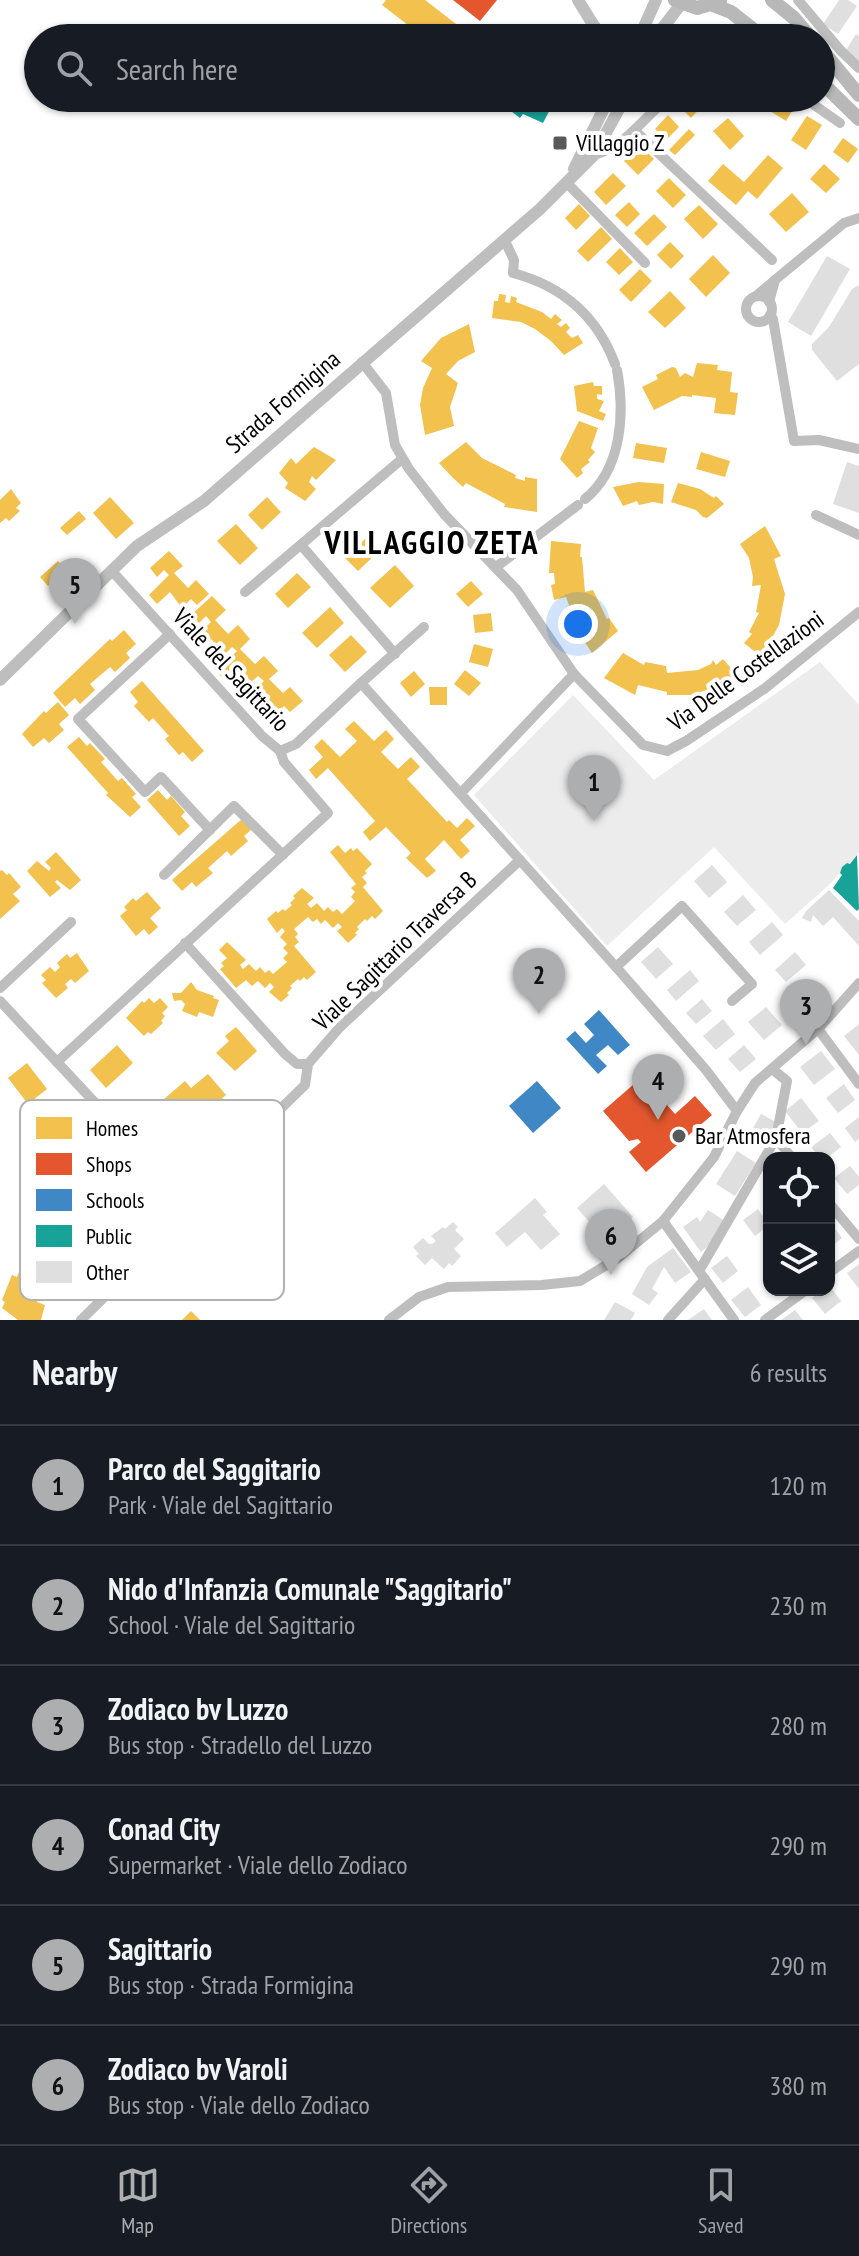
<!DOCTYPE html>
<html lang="en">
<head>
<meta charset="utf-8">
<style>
  :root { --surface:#171b24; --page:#242831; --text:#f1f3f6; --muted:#9ea1a6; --line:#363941; --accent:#adaeaf }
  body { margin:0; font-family:"PT Sans Narrow",sans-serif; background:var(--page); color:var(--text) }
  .controls { position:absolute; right:24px; bottom:24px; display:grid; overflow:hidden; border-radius:16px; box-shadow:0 2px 6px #0004 }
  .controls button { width:72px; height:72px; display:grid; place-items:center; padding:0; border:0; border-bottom:2px solid var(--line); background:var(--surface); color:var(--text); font:40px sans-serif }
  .you { position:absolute; left:578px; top:624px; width:28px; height:28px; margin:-20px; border:6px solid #fff; border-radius:50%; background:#1a73e8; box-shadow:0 0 0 12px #1a73e833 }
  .badge { display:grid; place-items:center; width:52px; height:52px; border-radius:50%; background:var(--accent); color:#111; font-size:26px; font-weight:700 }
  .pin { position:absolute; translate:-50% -66px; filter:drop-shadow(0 2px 4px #0008) }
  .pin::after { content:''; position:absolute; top:42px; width:28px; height:24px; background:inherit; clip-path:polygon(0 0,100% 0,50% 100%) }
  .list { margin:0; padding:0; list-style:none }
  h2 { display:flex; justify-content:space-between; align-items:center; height:104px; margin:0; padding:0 32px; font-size:34px }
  h2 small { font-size:26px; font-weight:400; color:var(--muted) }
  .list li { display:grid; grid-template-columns:52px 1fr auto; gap:24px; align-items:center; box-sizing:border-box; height:120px; padding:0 32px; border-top:2px solid var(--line) }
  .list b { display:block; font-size:30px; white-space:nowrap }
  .list p { margin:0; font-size:26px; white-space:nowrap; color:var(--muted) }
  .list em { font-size:26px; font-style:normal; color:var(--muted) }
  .icon { flex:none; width:44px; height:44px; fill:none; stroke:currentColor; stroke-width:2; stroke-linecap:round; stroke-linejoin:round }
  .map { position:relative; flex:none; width:859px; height:1320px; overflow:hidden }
  .search { position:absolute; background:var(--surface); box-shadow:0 2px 6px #0004; left:24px; right:24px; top:24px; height:88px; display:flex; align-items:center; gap:20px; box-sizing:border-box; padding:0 28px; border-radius:44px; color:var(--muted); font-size:30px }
  .sheet { height:824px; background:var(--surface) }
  nav { display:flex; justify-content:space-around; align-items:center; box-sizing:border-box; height:112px; border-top:2px solid var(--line); background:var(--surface); font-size:22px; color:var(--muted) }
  nav a { display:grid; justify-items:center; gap:4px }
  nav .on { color:var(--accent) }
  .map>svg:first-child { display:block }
  .green { fill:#ececec }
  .homes { fill:#f2c14e }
  .shops { fill:#e4572e }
  .schools { fill:#3f88c5 }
  .public { fill:#17a398 }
  .building { fill:#dfdfdf }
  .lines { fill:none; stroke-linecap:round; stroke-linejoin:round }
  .minor { stroke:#bebebe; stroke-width:10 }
  .tertiary { stroke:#bebebe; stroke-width:12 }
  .secondary { stroke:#b8b8b8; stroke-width:14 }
  .poi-dot { fill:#595959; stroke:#fff; stroke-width:3 }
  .labels { text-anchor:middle; stroke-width:8; stroke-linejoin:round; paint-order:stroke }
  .poi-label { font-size:24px; fill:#000; stroke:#fff; text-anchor:start }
  .street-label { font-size:24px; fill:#000; stroke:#fff }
  .district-label { font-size:32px; font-weight:bold; letter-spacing:2px; fill:#000; stroke:#fff }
  .key { fill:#fff; stroke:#b2b2b2; stroke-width:2 }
  .key-label { font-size:22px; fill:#000 }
</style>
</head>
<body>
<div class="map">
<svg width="859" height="1320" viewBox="0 0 859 1320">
  <rect width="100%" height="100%" fill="#fff"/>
  <!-- green -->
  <polygon class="green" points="820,662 859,705 859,852 831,883 785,924 714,847 607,946 474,795 573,695 654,780"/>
  <!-- homes -->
  <g class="homes">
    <polygon points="386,0 425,0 469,34 467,38 418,38 417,32 382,5"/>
    <polygon points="686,98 706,98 708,100 691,118 679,106"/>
    <polygon points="779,98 789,98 797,103 786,121 770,111"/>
    <polygon points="668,115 679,127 666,140 655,129"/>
    <polygon points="807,116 822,125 806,150 791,140"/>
    <polygon points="728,118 744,136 730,150 713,131"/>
    <polygon points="689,129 695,135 675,155 669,150"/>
    <polygon points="843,138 858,149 848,163 833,152"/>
    <polygon points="640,145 654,159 638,175 624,161"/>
    <polygon points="768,155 783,168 757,199 748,191 736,205 708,181 723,164 744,182"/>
    <polygon points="824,164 840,179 826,193 810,179"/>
    <polygon points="613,173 626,186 606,205 594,192"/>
    <polygon points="669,178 686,195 673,208 656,191"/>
    <polygon points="792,193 809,212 786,232 769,214"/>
    <polygon points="629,202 640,214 627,227 615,215"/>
    <polygon points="579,204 590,216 576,230 565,218"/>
    <polygon points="699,205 718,224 703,239 684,219"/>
    <polygon points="654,214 667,227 647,246 634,233"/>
    <polygon points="601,227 612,239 588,262 577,251"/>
    <polygon points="670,242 684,256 671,269 657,255"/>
    <polygon points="620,248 633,262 619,275 606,262"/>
    <polygon points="713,255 730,273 706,297 689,279"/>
    <polygon points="640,269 652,281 631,302 619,290"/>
    <polygon points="670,291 686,308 665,328 648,312"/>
    <polygon points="499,294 506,295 505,302 510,303 511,296 517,298 516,302 542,312 551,319 555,314 562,320 557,324 561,327 566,323 570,328 566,332 572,338 578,335 583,343 564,355 551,341 535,329 521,322 492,318 494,301 498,301"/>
    <polygon points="469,324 475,352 458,361 446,374 458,383 450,407 454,426 425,435 420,405 423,388 432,368 421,361 441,338"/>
    <polygon points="697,363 718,365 717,370 732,372 730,392 738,393 735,415 714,413 716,398 692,395 692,397 682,396 654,410 642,387 658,379 656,375 672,367 676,368 680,377 685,373 693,377"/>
    <polygon points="593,382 594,386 602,386 602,395 597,394 597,399 604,401 599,411 606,414 603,421 577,411 574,386"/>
    <polygon points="579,421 598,428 591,448 595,452 588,460 590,462 581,469 583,473 577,478 560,459"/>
    <polygon points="466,442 482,458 516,475 515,478 525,481 525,477 537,479 537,512 504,507 505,504 466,483 463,487 452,477 439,463"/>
    <polygon points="636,443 667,448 664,463 633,458"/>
    <polygon points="314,447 336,460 316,480 312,476 309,482 316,489 305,501 285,488 288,483 279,473 291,458 296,464"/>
    <polygon points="701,452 730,461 725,477 696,469"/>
    <polygon points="639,482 664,484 663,504 653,502 639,505 637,501 623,506 613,487"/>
    <polygon points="678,483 700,489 714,498 716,496 724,504 707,518 703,517 696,510 671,502"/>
    <polygon points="11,489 21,503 16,508 20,511 9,521 6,518 0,523 0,500"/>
    <polygon points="110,497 134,523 116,539 93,513"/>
    <polygon points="267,497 281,512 262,530 248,515"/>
    <polygon points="79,511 86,519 67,535 60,528"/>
    <polygon points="236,524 258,548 240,565 217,541"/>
    <polygon points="765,526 781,556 774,559 785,594 779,625 768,645 759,655 744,643 752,634 749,632 759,613 756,612 761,585 752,586 753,577 749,558 740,544"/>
    <polygon points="366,538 379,551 358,571 345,558"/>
    <polygon points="551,541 581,544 580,557 582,557 585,592 593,590 607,619 609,618 618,631 592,653 572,623 575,622 566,597 554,600 551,585 555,584 554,573 549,573"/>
    <polygon points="169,551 183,566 174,573 188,588 196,580 209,594 197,605 191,599 182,608 170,592 157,604 149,595 169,575 164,570 157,577 150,568"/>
    <polygon points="58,561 66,570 48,586 40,577"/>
    <polygon points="395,565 414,586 390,608 370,588"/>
    <polygon points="297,573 311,587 288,608 275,594"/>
    <polygon points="471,581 483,594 468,607 456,594"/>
    <polygon points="212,596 226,610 215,620 228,634 238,625 250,639 240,649 255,664 264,656 278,671 269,679 283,693 290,687 303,701 290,712 284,706 278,713 263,697 257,703 249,695 264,681 258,676 250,683 237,669 225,680 216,671 237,651 232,647 225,654 211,639 199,650 191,641 211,622 206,616 199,623 191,615"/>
    <polygon points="330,607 344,623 317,648 302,633"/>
    <polygon points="491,613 493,631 475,633 473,615"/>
    <polygon points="124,630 136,644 126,653 130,658 115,672 110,667 90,684 95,690 80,704 75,698 65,707 53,693 110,639 112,641"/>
    <polygon points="351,635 367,652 345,672 329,655"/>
    <polygon points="474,644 493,649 488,667 469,662"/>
    <polygon points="623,653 644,665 645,662 666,666 667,673 698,670 711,664 713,660 716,665 723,659 736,674 720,686 691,695 667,695 667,692 638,685 635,695 604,678"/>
    <polygon points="465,670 481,683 469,696 454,684"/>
    <polygon points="414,671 425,684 411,697 400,683"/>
    <polygon points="142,681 204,751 192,762 183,752 179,755 165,739 169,736 153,718 149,722 134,706 138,702 130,692"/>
    <polygon points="429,687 447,687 447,705 430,705"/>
    <polygon points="58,702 69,715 59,724 64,730 49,743 44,738 33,747 22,734 44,711 46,713"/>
    <polygon points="354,721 374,741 386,730 394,739 381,752 398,769 411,757 420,767 407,779 447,822 449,820 457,828 467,818 475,826 460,840 470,851 461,859 444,840 425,859 436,871 427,878 406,858 411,853 386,827 370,841 363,832 375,821 328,768 316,779 309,770 323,757 314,747 322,739 340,757 357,741 345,729"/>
    <polygon points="79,737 87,746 90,743 105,759 101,762 118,781 122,778 136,794 132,797 141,807 130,817 106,795 108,793 67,747"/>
    <polygon points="158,790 167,800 171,796 185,812 181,816 190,826 179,836 147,800"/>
    <polygon points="243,818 252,829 244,836 248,841 231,856 227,851 208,868 213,873 196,887 192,882 182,891 172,880"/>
    <polygon points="338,845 345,853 351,848 353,851 357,848 372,864 365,871 367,873 362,877 367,883 363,887 383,911 375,919 372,916 367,921 365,919 357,927 359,929 355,933 357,935 348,943 337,931 342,927 338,923 333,928 325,920 321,924 317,919 313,922 308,917 294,929 298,934 295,937 299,942 294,946 316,972 307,980 304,977 300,981 298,979 290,986 292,988 287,993 289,995 281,1002 269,992 274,987 270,983 265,988 258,981 252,986 246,980 236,988 220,969 224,966 221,963 227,958 219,950 227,942 246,960 240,965 243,969 249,964 256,971 260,967 265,973 269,970 273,974 287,962 283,958 288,953 283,948 287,944 280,937 285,931 282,928 277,933 267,919 276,911 278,913 283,909 285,911 292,905 290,903 295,898 293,896 302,888 314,898 307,904 311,908 317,903 324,911 328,907 333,912 337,909 342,914 355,901 351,897 355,892 351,888 356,884 330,852"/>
    <polygon points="56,852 81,880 70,890 57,880 55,882 61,888 50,897 27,871 37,861 49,871 51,868 45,862"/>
    <polygon points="2,870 7,875 9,873 21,887 13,894 20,901 0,919 0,871"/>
    <polygon points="147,892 161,908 150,918 158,927 149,935 144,929 136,936 120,916 127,910 124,907 133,898 136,901"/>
    <polygon points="77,953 89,971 75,983 71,979 65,984 68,988 56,998 42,983 46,980 41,975 50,967 55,972 60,967 57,963 67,954 70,958"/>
    <polygon points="191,982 197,990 214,996 213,998 219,1000 213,1017 199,1012 197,1017 182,1011 185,1004 181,1000 174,1001 172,993 181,993"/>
    <polygon points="149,998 154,1003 160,998 168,1007 162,1013 165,1016 161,1021 163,1023 151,1034 148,1032 144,1036 126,1018 142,1001 144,1003"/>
    <polygon points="236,1027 257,1051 235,1071 216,1053 229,1041 225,1036"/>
    <polygon points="117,1045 133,1063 106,1088 90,1070"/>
    <polygon points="27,1063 47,1089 28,1104 8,1078"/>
    <polygon points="208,1074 226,1095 208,1110 204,1106 170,1134 150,1111 185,1081 191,1088"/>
    <polygon points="95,1222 115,1222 115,1232 119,1232 117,1255 97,1255 81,1259 64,1270 60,1267 57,1270 60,1273 55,1281 51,1279 43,1296 39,1297 37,1302 45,1305 41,1320 18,1320 2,1308 5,1302 2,1300 12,1275 17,1277 22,1264 40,1247 57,1233 73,1226"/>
    <polygon points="191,1311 200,1320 182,1320"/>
  </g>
  <!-- shops -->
  <g class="shops">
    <polygon points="453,0 497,0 480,21"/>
    <polygon points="568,24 568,38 500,38 500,30"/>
    <polygon points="642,1077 675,1114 695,1096 712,1115 646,1172 629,1152 641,1142 638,1139 629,1141 603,1111"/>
  </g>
  <!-- schools -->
  <g class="schools">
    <polygon points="599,1010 630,1045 618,1055 608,1045 596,1055 607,1066 598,1074 566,1039 575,1031 586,1043 594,1035 584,1024"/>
    <polygon points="537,1081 561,1108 533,1133 509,1106"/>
  </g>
  <!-- public -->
  <g class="public">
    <polygon points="494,98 556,98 543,123 523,114 520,118"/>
    <polygon points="857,855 859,909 857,911 833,888 842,875 840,873 842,867 847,863 850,864"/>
  </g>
  <!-- building -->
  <g class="building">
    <polygon points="839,0 848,0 857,6 838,34 823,24"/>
    <polygon points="856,34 859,36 859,61 845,52"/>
    <polygon points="827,256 850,269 811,336 788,322"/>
    <polygon points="859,285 859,364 837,381 812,350 812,344 829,327 852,289"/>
    <polygon points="847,462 859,466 859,513 833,504"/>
    <polygon points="712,865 727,882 709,898 694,881"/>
    <polygon points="829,890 859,921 859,946 833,917 823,926 813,915 811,922 802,918 806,911"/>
    <polygon points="743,895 756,910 737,926 724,912"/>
    <polygon points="772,922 783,935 760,955 749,942"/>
    <polygon points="658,947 673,964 656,979 641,962"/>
    <polygon points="795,952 806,965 786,982 775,970"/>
    <polygon points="690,970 699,981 676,1001 667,990"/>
    <polygon points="812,983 825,997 803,1016 790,1001"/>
    <polygon points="702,999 712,1011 696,1024 686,1013"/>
    <polygon points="766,1007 782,1025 764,1040 748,1022"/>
    <polygon points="723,1019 735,1034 716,1050 703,1036"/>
    <polygon points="859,1024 859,1055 844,1036"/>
    <polygon points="744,1045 756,1059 740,1072 728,1059"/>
    <polygon points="821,1051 835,1069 814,1085 800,1067"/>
    <polygon points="844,1084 855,1100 838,1113 826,1098"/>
    <polygon points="801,1098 819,1121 802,1133 785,1111"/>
    <polygon points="761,1114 776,1122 763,1145 748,1137"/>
    <polygon points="859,1117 859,1139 855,1142 845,1128"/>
    <polygon points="830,1133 841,1147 827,1158 820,1158 811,1147"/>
    <polygon points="737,1151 756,1163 735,1196 716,1184"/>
    <polygon points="850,1166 859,1177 859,1185 847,1194 834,1178"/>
    <polygon points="604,1184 633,1217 606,1241 577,1208"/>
    <polygon points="535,1198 547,1212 543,1215 560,1234 541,1250 525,1232 507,1247 495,1233"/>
    <polygon points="758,1209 769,1225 755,1236 743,1220"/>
    <polygon points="708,1210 725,1221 707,1247 701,1252 683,1227 697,1217 700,1222"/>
    <polygon points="453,1222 458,1227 455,1230 464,1239 454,1249 461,1256 452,1266 449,1263 444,1269 432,1258 425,1265 416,1256 419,1254 413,1247 423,1238 429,1244 432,1244 436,1241 431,1236 443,1227 445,1229"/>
    <polygon points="833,1226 842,1238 829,1248 829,1229"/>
    <polygon points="673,1248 691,1272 675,1283 664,1267 652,1289 658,1293 649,1305 632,1294 647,1267"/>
    <polygon points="727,1256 738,1271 723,1283 711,1268"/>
    <polygon points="859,1264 859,1289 847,1273"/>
    <polygon points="829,1285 841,1301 825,1314 812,1298 822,1290 829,1290"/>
    <polygon points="748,1287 761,1305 745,1317 731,1300"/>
    <polygon points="615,1302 635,1313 631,1320 604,1320"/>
    <polygon points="704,1309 712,1320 688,1320"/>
    <polygon points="795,1310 803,1320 781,1320"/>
  </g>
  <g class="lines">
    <!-- minor -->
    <g class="minor">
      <polyline points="798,0 841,51 859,68"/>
      <polyline points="714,38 716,38"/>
      <polyline points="636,98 654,108"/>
      <polyline points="804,98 840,123"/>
      <polyline points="635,131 772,260"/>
      <path d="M594 155C626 147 643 117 669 98"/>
      <polyline points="567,183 645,263"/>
      <path d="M505 241 514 260 513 273C562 286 597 316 615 364"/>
      <polyline points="775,280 844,223 859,218"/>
      <polyline points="756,296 775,280 769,302"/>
      <circle cx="759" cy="309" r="13"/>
      <polyline points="770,315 773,319 794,441 819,440 859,449"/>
      <polyline points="362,362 386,393 395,445 409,469 444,514 517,590 574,674 643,745 667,751 686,741 764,689 859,612"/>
      <path d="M585 499C622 469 625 413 617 370"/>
      <polyline points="816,515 859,535"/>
      <polyline points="301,545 395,654"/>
      <polyline points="496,567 578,505"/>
      <polyline points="111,570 262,736 280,751 296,744 361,683 616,967 706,1070 737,1111"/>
      <polyline points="245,592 402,459"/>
      <polyline points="170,634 78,719 145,792 161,777 210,830"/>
      <polyline points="361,683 424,627"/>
      <polyline points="461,793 574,674"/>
      <polyline points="164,875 234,806 283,855"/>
      <polyline points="185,943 285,1054 297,1064 308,1064"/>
      <polyline points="616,967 682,906 752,984 732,1001"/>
      <polyline points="0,988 71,922"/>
      <polyline points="0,1001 113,1122"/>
      <polyline points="818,1029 859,1084"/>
      <polyline points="57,1062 328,813 284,762 280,751"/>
      <polyline points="776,1138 792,1158"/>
      <polyline points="829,1203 859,1239"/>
      <polyline points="663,1221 734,1320"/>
      <polyline points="699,1271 776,1138 787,1081 772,1069"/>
      <polyline points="829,1273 859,1251"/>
      <polyline points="81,1320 155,1247 171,1216 305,1085 308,1064 340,1027 520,860"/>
      <polyline points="389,1320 419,1297 448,1287 542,1285 580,1281 618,1258 663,1221 714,1157 737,1111 755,1083 818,1029 859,983"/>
      <polyline points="668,1320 705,1279"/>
      <polyline points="765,1320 806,1290"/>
    </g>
    <!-- tertiary -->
    <g class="tertiary">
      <polyline points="578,0 594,26 606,38"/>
      <polyline points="639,38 656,0"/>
      <polyline points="655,38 681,4"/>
      <polyline points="574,169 609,98"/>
      <polyline points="0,680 137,546 204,501 540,209 594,155 625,98"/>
    </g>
    <!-- secondary -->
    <g class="secondary">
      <polyline points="675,0 697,8 720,1"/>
      <polyline points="772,0 794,18 811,38"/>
      <polyline points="713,5 731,12 764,38"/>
      <polyline points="821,49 859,95"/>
      <polyline points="821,82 859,119"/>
    </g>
  </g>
  <!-- markers -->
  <g class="poi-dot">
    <rect x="552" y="135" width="16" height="16" rx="4"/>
    <circle cx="679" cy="1136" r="8"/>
  </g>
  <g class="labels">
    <!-- poi labels -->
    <g class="poi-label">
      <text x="576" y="151">Villaggio Z</text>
      <text x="695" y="1144">Bar Atmosfera</text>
    </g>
    <!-- street labels -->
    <g class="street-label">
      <text transform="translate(283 402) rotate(-41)" y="8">Strada Formigina</text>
      <text transform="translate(231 670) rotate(47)" y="8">Viale del Sagittario</text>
      <text transform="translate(746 671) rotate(-36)" y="8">Via Delle Costellazioni</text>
      <text transform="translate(395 951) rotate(-44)" y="8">Viale Sagittario Traversa B</text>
    </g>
    <!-- district labels -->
    <g class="district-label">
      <text x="432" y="554">VILLAGGIO ZETA</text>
    </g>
  </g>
  <!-- legend -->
  <rect x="20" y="1100" width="264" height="200" rx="12" class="key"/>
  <rect x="36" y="1117" width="36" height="22" fill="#f2c14e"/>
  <rect x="36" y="1153" width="36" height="22" fill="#e4572e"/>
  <rect x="36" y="1189" width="36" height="22" fill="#3f88c5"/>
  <rect x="36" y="1225" width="36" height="22" fill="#17a398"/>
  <rect x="36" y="1261" width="36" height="22" fill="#dfdfdf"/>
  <g class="key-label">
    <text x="86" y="1136">Homes</text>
    <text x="86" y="1172">Shops</text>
    <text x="86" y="1208">Schools</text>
    <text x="86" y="1244">Public</text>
    <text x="86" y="1280">Other</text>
  </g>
</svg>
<div class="controls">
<button><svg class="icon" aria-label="locate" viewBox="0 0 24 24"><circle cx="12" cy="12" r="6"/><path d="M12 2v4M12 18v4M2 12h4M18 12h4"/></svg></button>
<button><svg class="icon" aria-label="layers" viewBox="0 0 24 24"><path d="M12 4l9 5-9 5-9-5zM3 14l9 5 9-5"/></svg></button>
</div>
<div class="you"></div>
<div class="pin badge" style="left:594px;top:821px">1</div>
<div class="pin badge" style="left:539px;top:1014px">2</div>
<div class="pin badge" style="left:806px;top:1045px">3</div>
<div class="pin badge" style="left:658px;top:1120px">4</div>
<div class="pin badge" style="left:75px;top:624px">5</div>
<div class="pin badge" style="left:611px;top:1275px">6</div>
<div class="search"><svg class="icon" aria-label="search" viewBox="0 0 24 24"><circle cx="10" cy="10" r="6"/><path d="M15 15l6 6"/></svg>Search here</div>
</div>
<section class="sheet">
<h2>Nearby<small>6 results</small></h2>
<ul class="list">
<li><span class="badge">1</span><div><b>Parco del Saggitario</b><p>Park · Viale del Sagittario</p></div><em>120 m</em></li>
<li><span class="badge">2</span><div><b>Nido d'Infanzia Comunale &quot;Saggitario&quot;</b><p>School · Viale del Sagittario</p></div><em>230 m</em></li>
<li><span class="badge">3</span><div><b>Zodiaco bv Luzzo</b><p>Bus stop · Stradello del Luzzo</p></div><em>280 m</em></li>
<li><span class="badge">4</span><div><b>Conad City</b><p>Supermarket · Viale dello Zodiaco</p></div><em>290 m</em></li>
<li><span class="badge">5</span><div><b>Sagittario</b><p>Bus stop · Strada Formigina</p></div><em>290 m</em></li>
<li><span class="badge">6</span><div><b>Zodiaco bv Varoli</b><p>Bus stop · Viale dello Zodiaco</p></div><em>380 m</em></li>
</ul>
</section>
<nav>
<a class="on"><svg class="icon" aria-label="map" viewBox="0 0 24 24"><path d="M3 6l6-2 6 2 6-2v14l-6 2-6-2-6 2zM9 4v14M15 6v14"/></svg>Map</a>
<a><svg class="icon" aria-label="directions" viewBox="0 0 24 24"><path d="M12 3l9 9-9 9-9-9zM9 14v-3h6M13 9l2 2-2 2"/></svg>Directions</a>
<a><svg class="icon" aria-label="saved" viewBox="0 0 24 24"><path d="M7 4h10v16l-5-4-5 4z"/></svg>Saved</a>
</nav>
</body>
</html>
